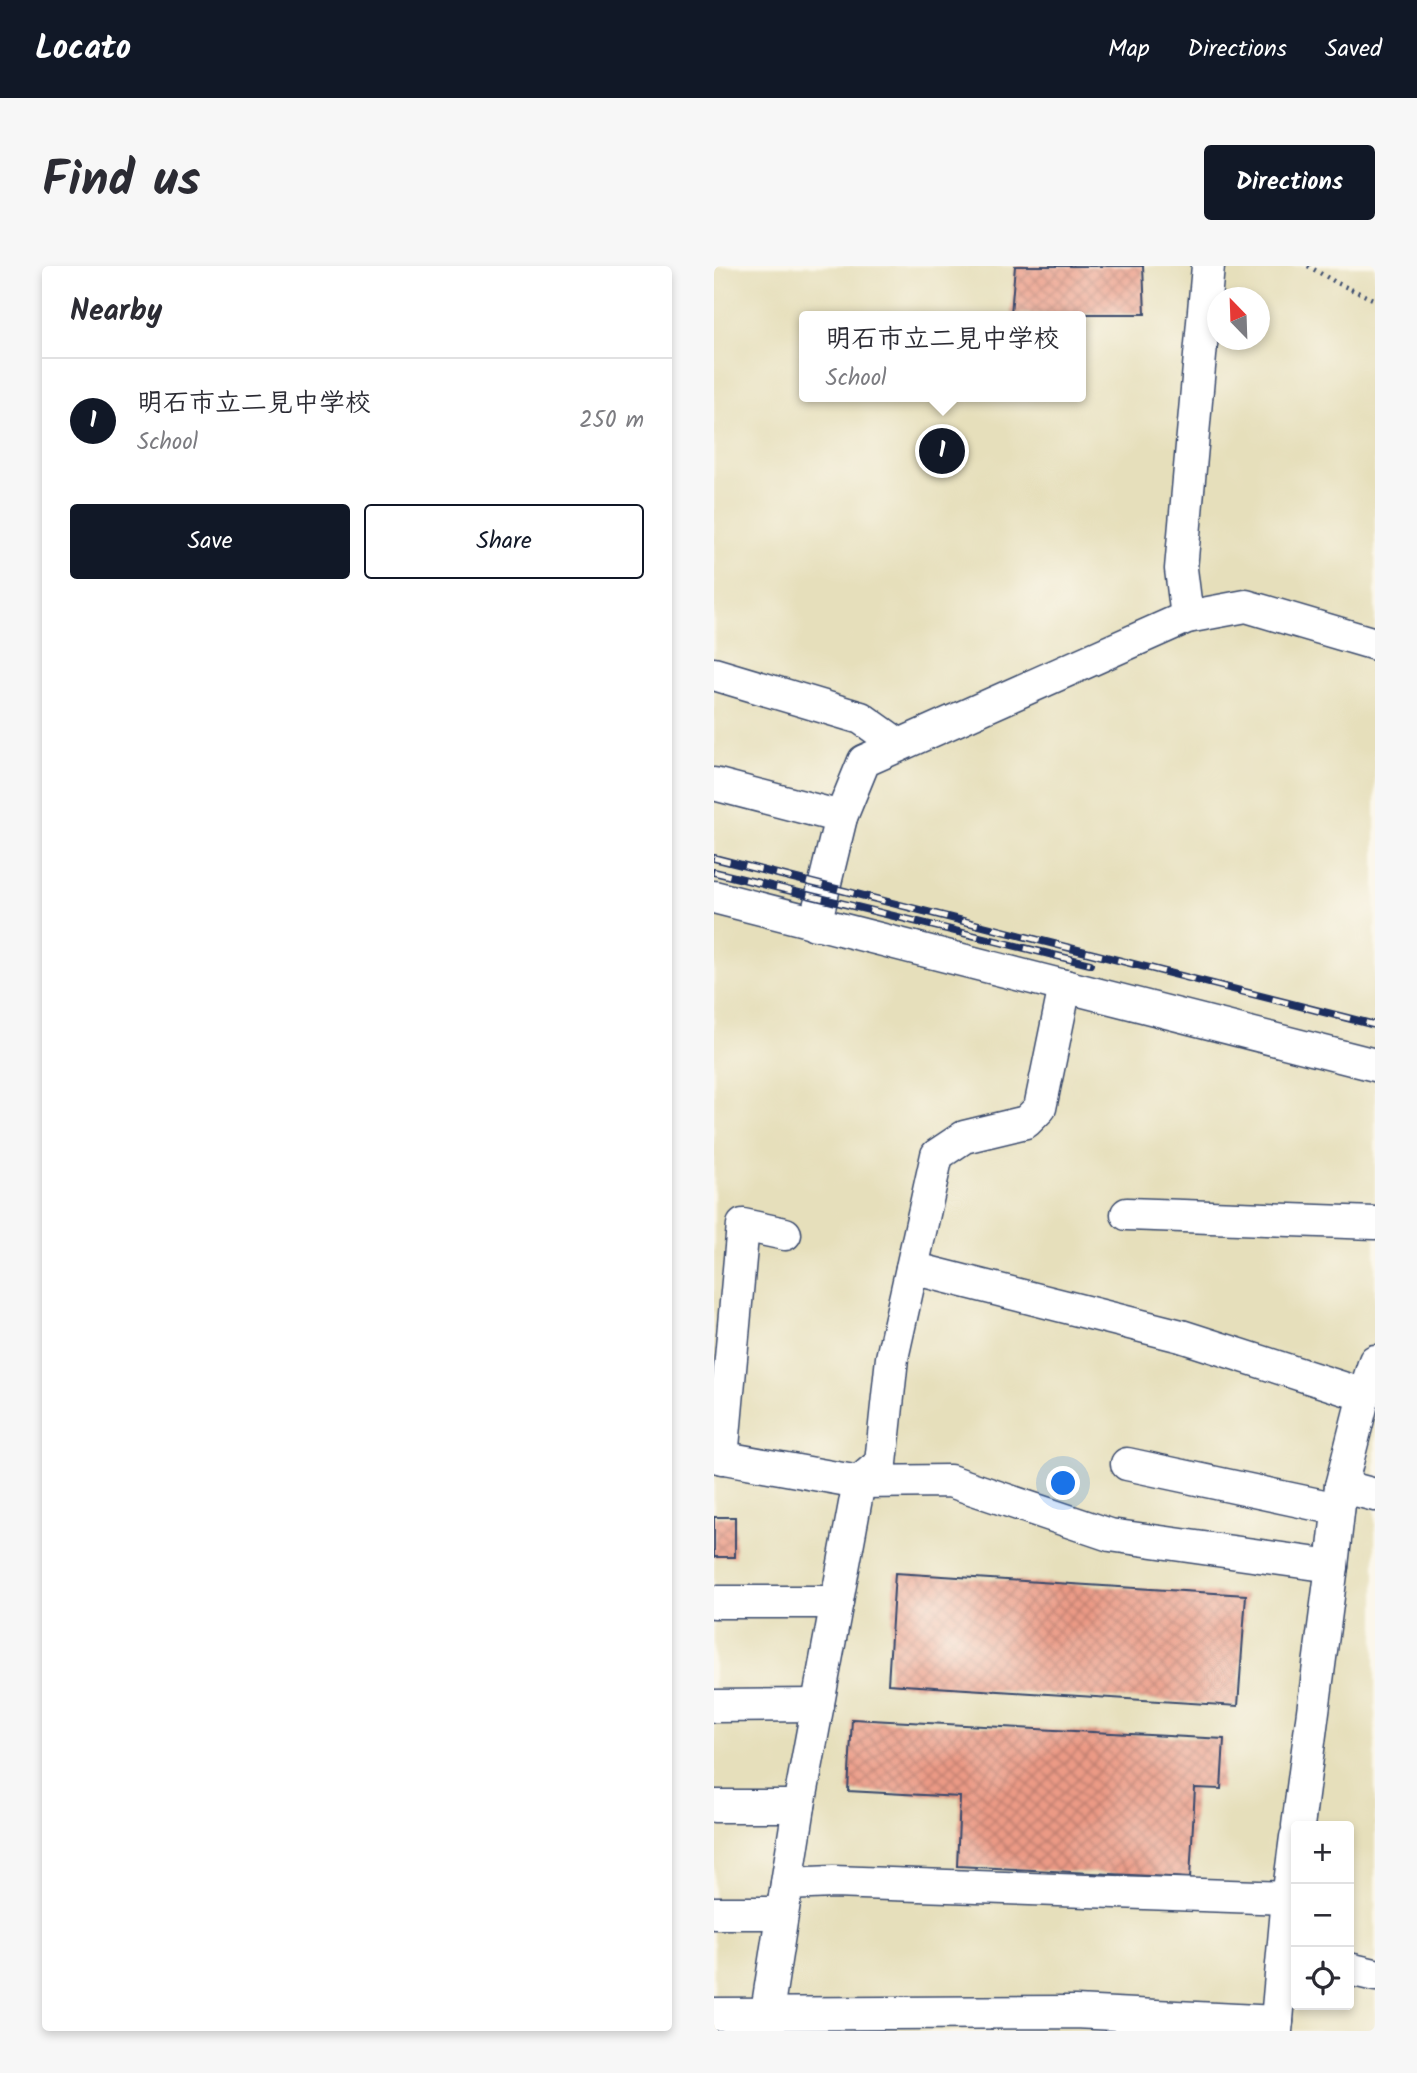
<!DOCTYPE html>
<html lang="en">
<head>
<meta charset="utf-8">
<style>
  :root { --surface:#fff; --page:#f7f7f7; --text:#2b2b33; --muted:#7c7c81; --line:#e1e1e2; --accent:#111827 }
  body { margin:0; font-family:Kalam,"Klee One",sans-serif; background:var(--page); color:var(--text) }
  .controls { position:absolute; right:21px; bottom:21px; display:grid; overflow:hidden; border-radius:7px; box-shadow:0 4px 10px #0003 }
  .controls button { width:63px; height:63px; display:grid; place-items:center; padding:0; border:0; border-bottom:2px solid var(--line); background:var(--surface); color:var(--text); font:35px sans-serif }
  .compass { position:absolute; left:493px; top:21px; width:63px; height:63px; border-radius:50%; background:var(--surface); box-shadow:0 4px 10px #0003; rotate:337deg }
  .you { position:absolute; left:350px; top:1218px; width:24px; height:24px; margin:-18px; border:5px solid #fff; border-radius:50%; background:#1a73e8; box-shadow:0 0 0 10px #1a73e833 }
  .badge { display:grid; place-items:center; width:46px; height:46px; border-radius:50%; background:var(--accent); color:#fff; font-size:23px; font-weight:700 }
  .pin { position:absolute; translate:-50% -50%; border:4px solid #fff; box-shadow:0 2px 7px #0006 }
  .popup { position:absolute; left:85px; top:45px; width:287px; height:91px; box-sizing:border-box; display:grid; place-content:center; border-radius:7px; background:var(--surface); filter:drop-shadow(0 2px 5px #0005); font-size:23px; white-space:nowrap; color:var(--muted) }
  .popup b { font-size:26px; color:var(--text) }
  .popup::after { content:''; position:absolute; left:50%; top:100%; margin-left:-14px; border:14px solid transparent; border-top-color:var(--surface) }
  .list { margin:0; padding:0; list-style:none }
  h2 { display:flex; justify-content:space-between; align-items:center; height:91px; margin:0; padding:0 28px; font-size:30px }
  h2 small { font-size:23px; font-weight:400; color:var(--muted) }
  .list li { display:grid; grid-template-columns:46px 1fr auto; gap:21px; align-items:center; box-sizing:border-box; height:126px; padding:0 28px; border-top:2px solid var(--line) }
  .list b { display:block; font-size:26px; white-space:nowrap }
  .list p { margin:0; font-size:23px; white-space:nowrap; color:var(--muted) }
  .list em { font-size:23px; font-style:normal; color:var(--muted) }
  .actions { display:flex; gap:14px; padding:21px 28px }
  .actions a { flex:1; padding:16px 0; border:2px solid var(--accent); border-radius:7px; text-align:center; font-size:24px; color:var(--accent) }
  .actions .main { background:var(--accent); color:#fff }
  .icon { flex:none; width:38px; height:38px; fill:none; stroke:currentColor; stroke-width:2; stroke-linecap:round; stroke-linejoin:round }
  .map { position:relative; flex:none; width:661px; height:1765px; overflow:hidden; border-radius:7px }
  header { display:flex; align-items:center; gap:42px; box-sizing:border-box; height:98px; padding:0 35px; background:var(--accent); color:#fff }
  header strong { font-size:33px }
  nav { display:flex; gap:38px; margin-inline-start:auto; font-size:24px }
  .intro { display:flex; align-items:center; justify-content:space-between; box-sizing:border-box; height:168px; padding:0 42px }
  h1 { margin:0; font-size:49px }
  .button { padding:18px 32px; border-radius:7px; background:var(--accent); color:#fff; font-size:24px; font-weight:700 }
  main { display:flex; gap:42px; padding:0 42px }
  aside { flex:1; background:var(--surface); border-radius:7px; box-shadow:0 4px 10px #0003 }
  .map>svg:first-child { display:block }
  .building { fill:url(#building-cross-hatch) }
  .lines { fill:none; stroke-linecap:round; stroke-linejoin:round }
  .street-casing { stroke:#39496c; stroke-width:35 }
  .path { stroke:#39496c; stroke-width:4.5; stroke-dasharray:2 5; stroke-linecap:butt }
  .street { stroke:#fff; stroke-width:32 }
  .rail-casing { stroke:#1b2f5e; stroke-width:8 }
  .rail { stroke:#fbf7ec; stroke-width:5; stroke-dasharray:16; stroke-linecap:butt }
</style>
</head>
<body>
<header>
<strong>Locato</strong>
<nav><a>Map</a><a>Directions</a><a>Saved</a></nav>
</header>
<div class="intro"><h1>Find us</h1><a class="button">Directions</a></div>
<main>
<aside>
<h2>Nearby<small></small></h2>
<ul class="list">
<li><span class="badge">1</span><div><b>明石市立二見中学校</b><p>School</p></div><em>250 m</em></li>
</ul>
<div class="actions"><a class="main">Save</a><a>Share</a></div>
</aside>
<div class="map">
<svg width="661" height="1765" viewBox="0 0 661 1765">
  <defs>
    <pattern id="building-cross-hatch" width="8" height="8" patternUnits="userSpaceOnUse" patternTransform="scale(1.75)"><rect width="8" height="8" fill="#eb9a85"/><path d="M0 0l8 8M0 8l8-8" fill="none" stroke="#be7e70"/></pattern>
  </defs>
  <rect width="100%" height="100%" fill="#fbf7ec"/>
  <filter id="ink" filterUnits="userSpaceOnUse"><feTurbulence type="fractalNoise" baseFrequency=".0143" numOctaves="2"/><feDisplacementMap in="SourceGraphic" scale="14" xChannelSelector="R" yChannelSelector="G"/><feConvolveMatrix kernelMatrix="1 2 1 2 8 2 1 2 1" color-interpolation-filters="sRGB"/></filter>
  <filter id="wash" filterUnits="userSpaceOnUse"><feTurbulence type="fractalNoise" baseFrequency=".00686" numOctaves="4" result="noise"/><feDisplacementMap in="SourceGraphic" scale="28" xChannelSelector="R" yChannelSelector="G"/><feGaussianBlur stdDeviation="1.57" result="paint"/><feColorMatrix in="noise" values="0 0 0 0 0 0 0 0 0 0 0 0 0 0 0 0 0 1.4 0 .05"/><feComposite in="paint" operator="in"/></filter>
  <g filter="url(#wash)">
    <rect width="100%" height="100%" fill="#e6dfbb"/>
    <g id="blocks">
      <!-- building -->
      <g class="building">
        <polygon points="301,0 429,0 431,48 297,48"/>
        <rect x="0" y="1251" width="21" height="40"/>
        <polygon points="181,1307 532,1329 524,1440 174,1418"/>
        <polygon points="138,1453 510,1473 507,1523 481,1522 476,1612 243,1600 246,1531 134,1525"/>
      </g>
    </g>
  </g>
  <g filter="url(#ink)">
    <use href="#blocks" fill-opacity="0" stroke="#39496c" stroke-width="2"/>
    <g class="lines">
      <defs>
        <g id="street">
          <polyline points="473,351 467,303 494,0"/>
          <polyline points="0,408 147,452 185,479"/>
          <polyline points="0,518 127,551"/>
          <polyline points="0,631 661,799"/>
          <polyline points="101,658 127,551 150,495 473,351 532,340 661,378"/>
          <polyline points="413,948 661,957"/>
          <polyline points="198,1002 467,1070 650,1129"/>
          <polyline points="0,1190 145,1216 236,1215 396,1269 618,1300"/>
          <polyline points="8,1192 29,959 71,968"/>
          <polyline points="413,1198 624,1243"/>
          <polyline points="627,1220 661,1229"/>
          <polyline points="0,1336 123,1336"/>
          <polyline points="0,1440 104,1439"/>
          <polyline points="0,1540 85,1540"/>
          <polyline points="584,1560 618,1300 627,1220 650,1129 661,1095"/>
          <polyline points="73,1618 119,1616 574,1632"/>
          <polyline points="0,1647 68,1647"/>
          <polyline points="635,1703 661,1709"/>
          <polyline points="0,1748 361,1746 563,1756"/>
          <polyline points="50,1765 85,1540 145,1216 167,1197 178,1092 223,889 250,871 312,856 326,842 351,720"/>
          <polyline points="562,1765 574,1632 582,1571"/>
        </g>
      </defs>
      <!-- street casing -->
      <use href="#street" class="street-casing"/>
      <!-- path -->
      <polyline class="path" points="594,0 623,17 661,34"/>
      <!-- street -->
      <use href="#street" class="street"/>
      <defs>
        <g id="rail">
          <polyline points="0,592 661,759"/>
          <polyline points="0,606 376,698"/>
        </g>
      </defs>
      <!-- rail casing -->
      <use href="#rail" class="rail-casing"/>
      <!-- rail -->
      <use href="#rail" class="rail"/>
    </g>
  </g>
</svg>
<div class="controls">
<button>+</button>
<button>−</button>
<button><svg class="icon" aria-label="locate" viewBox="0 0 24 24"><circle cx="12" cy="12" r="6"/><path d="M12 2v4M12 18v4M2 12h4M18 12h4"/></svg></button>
</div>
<svg class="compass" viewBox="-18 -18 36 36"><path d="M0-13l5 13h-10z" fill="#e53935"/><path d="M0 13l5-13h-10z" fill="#7c7c81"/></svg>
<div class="you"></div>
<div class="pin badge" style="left:228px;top:185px">1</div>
<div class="popup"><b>明石市立二見中学校</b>School</div>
</div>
</main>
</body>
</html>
